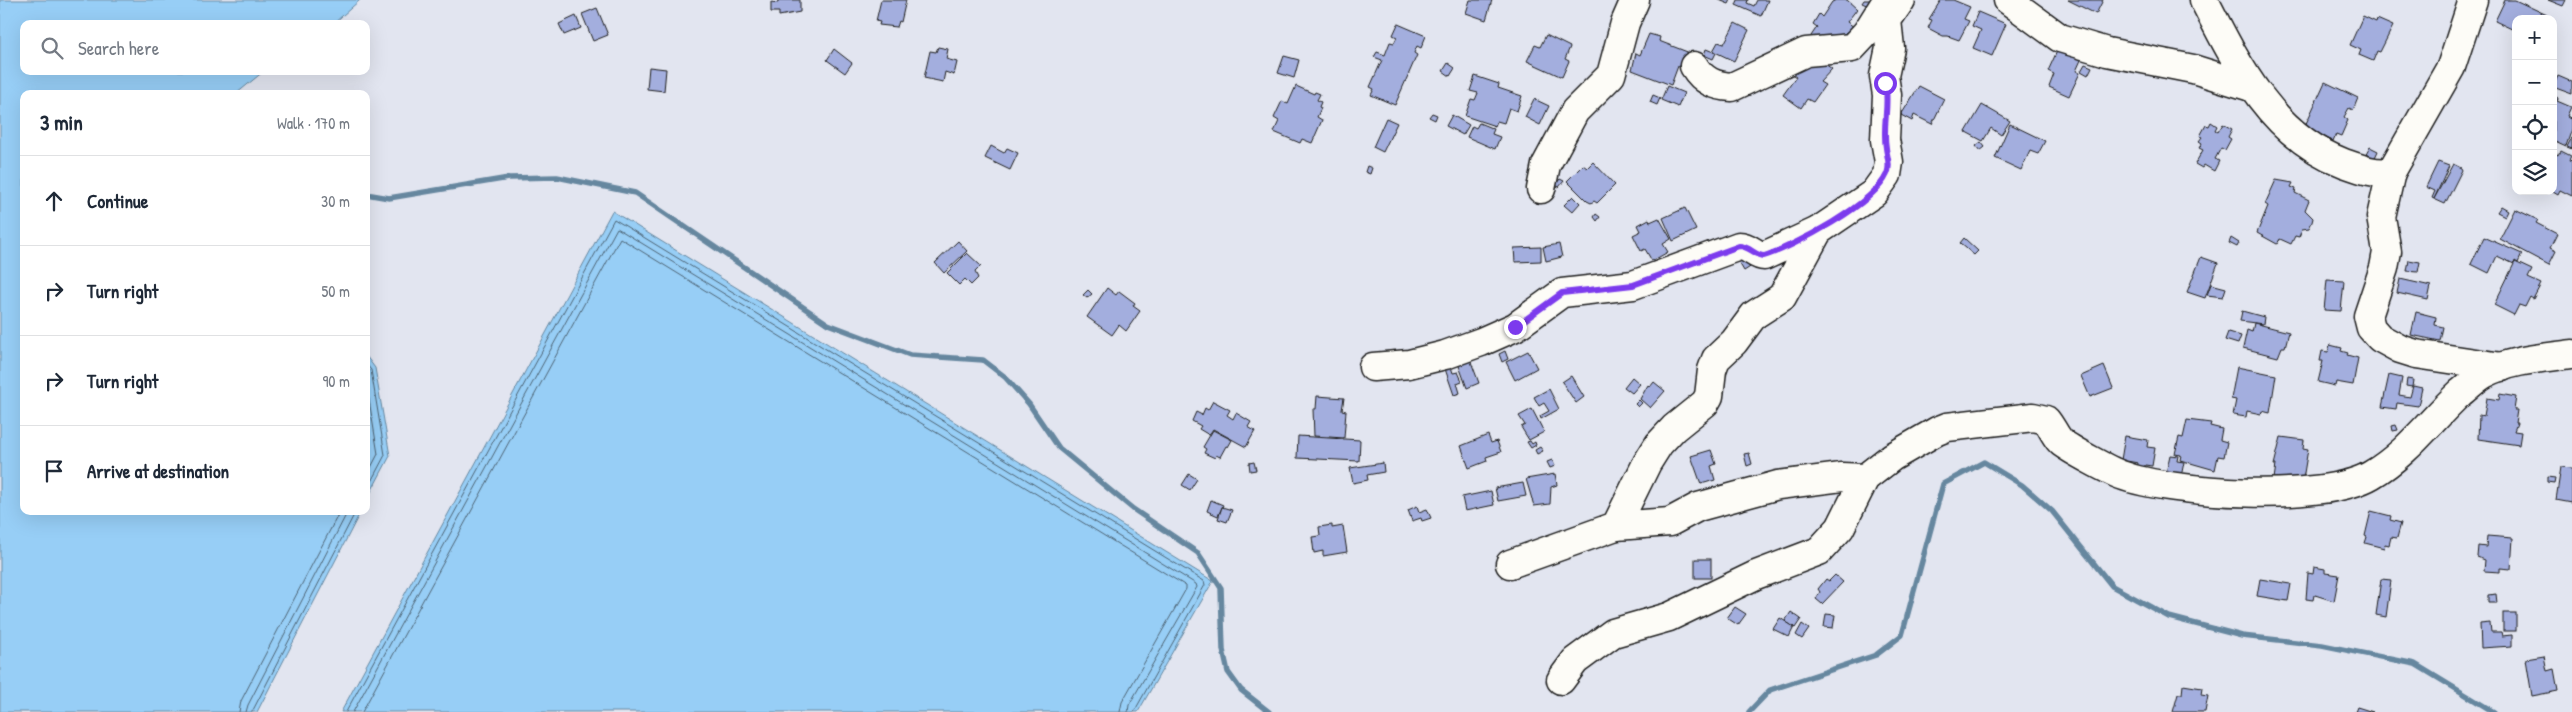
<!DOCTYPE html>
<html lang="en">
<head>
<meta charset="utf-8">
<style>
  :root { --surface:#fff; --page:#f2f2f3; --text:#1f2937; --muted:#747a83; --line:#e0e1e3 }
  body { margin:0; font-family:"Patrick Hand",sans-serif; background:var(--page); color:var(--text) }
  .controls { position:absolute; right:15px; top:15px; display:grid; overflow:hidden; border-radius:10px; box-shadow:0 5px 20px #0002 }
  .controls button { width:45px; height:45px; display:grid; place-items:center; padding:0; border:0; border-bottom:1px solid var(--line); background:var(--surface); color:var(--text); font:25px sans-serif }
  .stop { position:absolute; width:15px; height:15px; margin:-11px; border:4px solid #7c3aed; border-radius:50%; background:#fff }
  .stop.end { background:#7c3aed; border-color:#fff; box-shadow:0 1px 5px #0008 }
  .list { margin:0; padding:0; list-style:none }
  h2 { display:flex; justify-content:space-between; align-items:center; height:65px; margin:0; padding:0 20px; font-size:21px }
  h2 small { font-size:16px; font-weight:400; color:var(--muted) }
  .list li { display:grid; grid-template-columns:32px 1fr auto; gap:15px; align-items:center; box-sizing:border-box; height:90px; padding:0 20px; border-top:1px solid var(--line) }
  .list b { display:block; font-size:19px; white-space:nowrap }
  .list em { font-size:16px; font-style:normal; color:var(--muted) }
  .icon { flex:none; width:28px; height:28px; fill:none; stroke:currentColor; stroke-width:2; stroke-linecap:round; stroke-linejoin:round }
  .map { position:relative; flex:none; width:2572px; height:712px; overflow:hidden }
  .search { position:absolute; background:var(--surface); box-shadow:0 5px 20px #0002; left:20px; top:20px; width:350px; height:55px; display:flex; align-items:center; gap:12px; box-sizing:border-box; padding:0 18px; border-radius:10px; color:var(--muted); font-size:19px }
  .panel { position:absolute; background:var(--surface); box-shadow:0 5px 20px #0002; left:20px; top:90px; width:350px; height:425px; border-radius:10px }
  .map>svg:first-child { display:block }
  .water { fill:#97cef6; stroke:#66879f }
  .lines { fill:none; stroke-linecap:round; stroke-linejoin:round }
  .shore { stroke:#4d6373; stroke-width:1 }
  .stream { stroke:#66879f; stroke-width:5.5 }
  .building { fill:#a3aede; stroke:#1c1c1c }
  .minor-casing { stroke:#1c1c1c; stroke-width:31 }
  .minor { stroke:#fdfcf7; stroke-width:28 }
  .route { stroke:#7c3aed; stroke-width:6 }
</style>
</head>
<body>
<div class="map">
<svg width="2572" height="712" viewBox="0 0 2572 712">
  <rect width="100%" height="100%" fill="#e2e5f0"/>
  <filter id="ink" filterUnits="userSpaceOnUse"><feTurbulence type="fractalNoise" baseFrequency=".02" numOctaves="2"/><feDisplacementMap in="SourceGraphic" scale="10" xChannelSelector="R" yChannelSelector="G"/><feConvolveMatrix kernelMatrix="1 2 1 2 8 2 1 2 1" color-interpolation-filters="sRGB"/></filter>
  <g filter="url(#ink)">
    <!-- water -->
    <g class="water">
      <polygon points="0,0 360,0 333,24 24,24 24,71 264,71 236,94 24,94 24,511 361,511 257,712 0,712"/>
      <polygon points="612,211 1213,581 1138,712 341,712"/>
      <polygon points="366,356 375,368 390,456 366,501"/>
    </g>
    <g class="lines">
      <!-- shore -->
      <g class="shore">
        <polyline points="366,364 371,370 385,455 366,491"/>
        <polyline points="366,382 378,454 366,477"/>
        <polyline points="239,712 241,701 340,511"/>
        <polyline points="246,712 248,705 348,511"/>
        <polyline points="252,712 356,511"/>
        <polyline points="346,712 614,219 1204,581 1205,585 1134,712"/>
        <polyline points="353,712 617,228 1196,584 1197,587 1129,705 1128,712"/>
        <polyline points="362,712 620,238 1186,586 1186,589 1122,702 1120,712"/>
      </g>
      <!-- stream -->
      <g class="stream">
        <polyline points="366,194 389,198 509,178 557,177 635,193 828,324 910,355 983,360 1005,377 1029,404 1059,448 1133,509 1198,553 1221,588 1223,650 1228,672 1241,690 1269,712"/>
        <polyline points="1749,712 1770,690 1876,655 1902,635 1943,484 1984,462 2022,485 2052,511 2112,586 2169,617 2242,636 2322,645 2415,664 2494,712"/>
      </g>
    </g>
    <!-- building -->
    <g class="building">
      <polygon points="778,0 800,0 800,12 779,16 779,12 771,12 771,2 778,3"/>
      <polygon points="881,0 906,0 901,22 899,21 897,27 879,25 880,22 876,21"/>
      <polygon points="1470,0 1492,0 1486,20 1466,13"/>
      <polygon points="1719,0 1731,0 1729,4"/>
      <polygon points="1738,0 1748,0 1747,3 1754,6 1757,0 1768,0 1761,16 1736,5"/>
      <polygon points="1836,0 1847,0 1857,9 1847,22 1854,27 1849,33 1846,32 1838,47 1811,36 1817,27 1813,24 1819,14 1822,17 1832,2"/>
      <polygon points="1864,0 1882,0 1877,10 1862,3"/>
      <polygon points="1941,0 1953,0 1970,7 1964,19 1969,21 1959,40 1948,36 1943,36 1928,28 1932,20 1929,19"/>
      <polygon points="2068,0 2103,0 2096,14"/>
      <polygon points="2505,0 2515,0 2547,15 2545,19 2516,19 2516,31 2495,21"/>
      <polygon points="2548,0 2566,0 2563,6"/>
      <polygon points="597,8 608,35 593,41 582,14"/>
      <polygon points="1978,12 2006,24 1992,56 1973,48 1981,30 1972,26"/>
      <polygon points="576,16 581,28 564,35 559,24"/>
      <polygon points="2363,16 2376,22 2377,19 2393,26 2380,52 2377,51 2373,61 2359,55 2361,50 2350,45"/>
      <polygon points="1735,23 1749,30 1734,61 1713,51 1718,42 1724,44"/>
      <polygon points="1398,24 1426,36 1421,48 1417,46 1414,53 1417,55 1395,105 1371,95 1374,89 1370,87 1382,60 1374,57 1377,52 1385,55 1390,42 1394,43 1397,37 1393,35"/>
      <polygon points="1649,34 1660,37 1659,41 1690,53 1683,68 1678,66 1671,85 1632,70 1636,53 1640,55"/>
      <polygon points="1546,35 1570,47 1565,59 1569,61 1562,77 1527,61 1535,45 1540,47"/>
      <polygon points="938,47 948,49 946,59 957,62 954,75 945,72 943,82 924,78 930,51 936,52"/>
      <polygon points="834,49 852,63 845,73 827,60"/>
      <polygon points="1706,49 1716,53 1713,59 1704,55"/>
      <polygon points="2058,49 2081,60 2076,71 2080,73 2069,96 2049,87 2054,74 2048,71"/>
      <polygon points="1811,54 1832,69 1820,82 1825,85 1813,102 1807,99 1801,108 1783,95 1796,77 1790,73"/>
      <polygon points="1284,56 1299,60 1294,78 1278,73"/>
      <polygon points="1448,63 1455,68 1450,76 1443,71"/>
      <polygon points="2085,64 2092,67 2088,75 2081,71"/>
      <polygon points="649,67 666,69 664,91 647,89"/>
      <polygon points="1475,76 1499,84 1498,88 1522,96 1517,111 1509,108 1504,123 1497,121 1495,126 1465,116 1471,99 1475,100 1478,93 1470,91"/>
      <polygon points="2558,76 2572,82 2572,94 2553,87"/>
      <polygon points="2325,82 2358,98 2353,110 2349,108 2344,117 2348,120 2341,136 2336,134 2333,141 2304,128"/>
      <polygon points="1296,86 1314,94 1315,92 1320,94 1317,100 1321,102 1319,107 1321,108 1317,117 1322,120 1312,143 1302,139 1300,143 1274,132 1279,121 1274,118 1282,101 1288,104"/>
      <polygon points="1667,86 1684,93 1678,107 1661,100"/>
      <polygon points="1919,86 1944,99 1932,124 1914,115 1912,121 1901,115"/>
      <polygon points="1653,95 1660,98 1657,105 1650,102"/>
      <polygon points="2553,95 2558,98 2557,101 2571,107 2567,116 2572,119 2572,129 2566,146 2553,140"/>
      <polygon points="1534,99 1549,106 1540,125 1525,117"/>
      <polygon points="1982,105 2010,121 2001,135 1991,128 1983,141 1966,132"/>
      <polygon points="1432,113 1437,115 1435,120 1429,117"/>
      <polygon points="1452,115 1469,125 1463,135 1446,126"/>
      <polygon points="1386,118 1397,123 1383,152 1373,147"/>
      <polygon points="2211,122 2217,126 2215,130 2218,132 2223,124 2232,129 2228,137 2231,139 2225,150 2221,148 2215,159 2219,161 2214,171 2204,165 2202,168 2195,164 2203,150 2199,148 2202,143 2199,141 2202,137 2200,136 2206,125 2209,126"/>
      <polygon points="1479,123 1494,129 1492,134 1500,137 1495,149 1467,137 1472,126 1476,128"/>
      <polygon points="2010,124 2045,141 2038,154 2030,151 2021,170 1995,158"/>
      <polygon points="2572,137 2572,149 2567,147"/>
      <polygon points="1981,142 1985,147 1980,151 1976,146"/>
      <polygon points="991,146 1004,153 1007,148 1018,153 1010,170 985,158"/>
      <polygon points="2370,147 2378,151 2371,166 2362,162"/>
      <polygon points="2561,151 2571,156 2569,160 2572,161 2572,196 2560,190 2558,194 2553,191 2553,154 2554,152 2559,155"/>
      <polygon points="1593,162 1615,185 1597,203 1594,201 1591,203 1587,201 1567,181 1583,165 1587,168"/>
      <polygon points="2438,162 2449,166 2434,199 2432,198 2435,191 2426,187"/>
      <polygon points="2453,164 2461,168 2462,170 2445,204 2434,199"/>
      <polygon points="1367,166 1372,168 1370,174 1365,172"/>
      <polygon points="1560,179 1564,181 1559,187 1555,185"/>
      <polygon points="2276,180 2293,183 2291,187 2296,189 2295,193 2309,200 2305,210 2313,218 2312,222 2309,228 2302,229 2299,237 2295,236 2291,244 2280,239 2277,244 2257,233 2268,206 2265,204"/>
      <polygon points="1573,196 1580,203 1572,212 1564,205"/>
      <polygon points="2501,206 2508,210 2505,216 2497,212"/>
      <polygon points="1685,208 1696,230 1673,241 1663,218"/>
      <polygon points="2515,209 2538,220 2536,223 2557,234 2550,248 2556,251 2549,265 2500,239"/>
      <polygon points="1596,214 1600,217 1597,221 1594,217"/>
      <polygon points="1659,218 1671,239 1663,244 1668,252 1652,261 1645,249 1641,251 1633,235 1641,231 1638,225 1649,219 1650,222"/>
      <polygon points="2484,237 2522,254 2518,263 2515,261 2514,264 2497,256 2489,273 2471,264"/>
      <polygon points="1964,238 1978,251 1974,255 1960,243"/>
      <polygon points="2231,238 2239,243 2237,247 2229,243"/>
      <polygon points="958,241 967,251 944,273 935,263"/>
      <polygon points="1559,244 1562,257 1546,261 1543,247"/>
      <polygon points="1541,247 1541,261 1515,262 1514,248"/>
      <polygon points="967,253 981,266 975,272 978,278 971,285 965,279 959,285 947,273"/>
      <polygon points="2201,257 2218,263 2205,298 2187,292"/>
      <polygon points="1737,259 1758,262 1744,271"/>
      <polygon points="2409,260 2420,262 2418,272 2407,271"/>
      <polygon points="2515,262 2532,270 2528,278 2541,284 2533,299 2530,297 2525,307 2519,305 2514,315 2494,305"/>
      <polygon points="2400,279 2431,286 2428,300 2397,293"/>
      <polygon points="2327,280 2344,281 2341,311 2324,310"/>
      <polygon points="2211,284 2226,288 2223,297 2207,295"/>
      <polygon points="1107,288 1116,295 1119,291 1135,303 1133,306 1140,311 1126,331 1119,325 1112,335 1087,317"/>
      <polygon points="1088,290 1092,294 1087,298 1083,295"/>
      <polygon points="2242,311 2264,317 2263,324 2240,321"/>
      <polygon points="2416,312 2436,317 2435,325 2443,327 2440,341 2411,335"/>
      <polygon points="2254,323 2289,332 2285,347 2282,347 2278,357 2243,348 2247,330 2252,332"/>
      <polygon points="2228,332 2241,336 2238,344 2225,340"/>
      <polygon points="2330,345 2342,348 2341,351 2348,353 2347,355 2358,358 2353,385 2336,382 2335,386 2318,382 2323,361 2320,361 2322,351 2328,352"/>
      <polygon points="1505,351 1508,359 1502,362 1499,354"/>
      <polygon points="1528,351 1537,368 1515,380 1506,362"/>
      <polygon points="1470,359 1479,383 1467,388 1458,363"/>
      <polygon points="1449,361 1453,373 1458,372 1462,381 1457,383 1460,393 1454,395 1443,363"/>
      <polygon points="2104,366 2113,388 2090,397 2081,376"/>
      <polygon points="2237,367 2276,375 2270,413 2262,411 2261,414 2247,411 2246,417 2233,415 2236,400 2231,399"/>
      <polygon points="2389,375 2402,378 2399,395 2410,397 2413,386 2422,388 2418,406 2397,403 2396,409 2382,407"/>
      <polygon points="1571,376 1584,397 1576,403 1562,382"/>
      <polygon points="1632,377 1640,384 1632,393 1624,387"/>
      <polygon points="2407,379 2413,380 2412,387 2406,386"/>
      <polygon points="1654,382 1665,391 1650,408 1640,399 1648,385 1650,387"/>
      <polygon points="1549,389 1559,409 1541,419 1540,416 1549,411 1544,403 1539,406 1534,397"/>
      <polygon points="2500,394 2516,397 2514,410 2517,410 2515,423 2517,423 2514,431 2521,432 2519,445 2478,439 2479,415 2484,416 2487,398 2499,400"/>
      <polygon points="1317,396 1344,398 1342,410 1346,411 1344,438 1314,436 1313,409 1316,409"/>
      <polygon points="1639,400 1642,403 1638,407 1635,404"/>
      <polygon points="1213,401 1230,410 1227,415 1233,419 1236,413 1251,422 1248,427 1255,431 1246,447 1213,429 1209,435 1199,429 1201,426 1192,421 1196,412 1202,415 1205,408 1208,410"/>
      <polygon points="1532,409 1544,432 1529,440 1521,427 1525,425 1519,416"/>
      <polygon points="2187,420 2211,423 2210,426 2222,429 2220,440 2227,442 2224,457 2218,456 2215,470 2180,460 2181,455 2175,454 2179,437 2183,438"/>
      <polygon points="2396,425 2398,430 2393,431 2392,426"/>
      <polygon points="1213,430 1232,440 1228,447 1226,446 1220,457 1216,455 1215,458 1204,453 1206,449 1203,447"/>
      <polygon points="1488,435 1491,443 1497,441 1501,452 1486,457 1487,461 1469,468 1461,446"/>
      <polygon points="1298,436 1360,440 1359,461 1297,458"/>
      <polygon points="2125,436 2148,440 2147,447 2155,448 2152,466 2145,465 2143,475 2136,474 2138,463 2121,460"/>
      <polygon points="2281,437 2304,440 2303,448 2308,449 2303,479 2274,479 2276,465 2274,465"/>
      <polygon points="1530,441 1532,444 1535,442 1536,445 1531,448 1527,442"/>
      <polygon points="1540,447 1543,451 1537,454 1535,450"/>
      <polygon points="1711,450 1716,464 1711,466 1715,480 1701,484 1691,456"/>
      <polygon points="1749,453 1752,464 1747,466 1744,454"/>
      <polygon points="2170,455 2178,456 2177,461 2184,462 2181,477 2166,473"/>
      <polygon points="1552,460 1555,466 1550,468 1547,462"/>
      <polygon points="1254,462 1256,470 1250,471 1249,463"/>
      <polygon points="1383,463 1384,472 1367,475 1368,480 1353,483 1350,468"/>
      <polygon points="2561,467 2572,468 2572,503 2556,500"/>
      <polygon points="1189,474 1197,479 1190,490 1182,485"/>
      <polygon points="1555,474 1557,485 1551,487 1550,504 1534,506 1526,479"/>
      <polygon points="2547,477 2555,478 2554,483 2547,482"/>
      <polygon points="1523,483 1526,496 1498,501 1495,488"/>
      <polygon points="1491,491 1494,505 1465,511 1462,497"/>
      <polygon points="1211,500 1223,505 1218,516 1207,511"/>
      <polygon points="1417,506 1419,512 1427,509 1431,518 1422,521 1421,518 1412,521 1408,510"/>
      <polygon points="1222,507 1232,510 1227,522 1218,519"/>
      <polygon points="2371,511 2391,516 2390,520 2401,523 2397,538 2391,537 2389,545 2385,544 2384,548 2365,543 2367,537 2365,536"/>
      <polygon points="1332,525 1332,528 1343,526 1347,552 1323,556 1323,551 1314,553 1312,537 1320,536 1319,527"/>
      <polygon points="2487,536 2513,538 2511,569 2500,568 2500,572 2484,571 2485,560 2477,557 2478,546 2486,547"/>
      <rect x="1695" y="559" width="16" height="19"/>
      <polygon points="2314,567 2325,569 2325,573 2339,575 2334,601 2315,595 2314,600 2306,599 2308,573 2313,574"/>
      <polygon points="1835,575 1843,582 1822,604 1816,599 1820,592 1818,589 1826,579 1829,581"/>
      <polygon points="2260,579 2291,584 2288,601 2257,596"/>
      <polygon points="2381,579 2391,580 2386,617 2376,615"/>
      <polygon points="2496,594 2497,603 2488,603 2488,595"/>
      <polygon points="1735,607 1746,614 1738,625 1727,618"/>
      <polygon points="1791,612 1801,619 1795,628 1785,621"/>
      <rect x="2503" y="613" width="13" height="18"/>
      <polygon points="1826,614 1835,615 1833,628 1824,627"/>
      <polygon points="1780,618 1794,627 1789,637 1773,629"/>
      <polygon points="2490,623 2491,632 2501,632 2502,636 2512,635 2512,646 2481,648 2480,624"/>
      <polygon points="1802,624 1809,629 1802,639 1796,635"/>
      <polygon points="2544,656 2547,671 2554,669 2558,691 2532,696 2526,659"/>
      <polygon points="2183,685 2202,688 2201,695 2208,696 2205,712 2173,712 2178,694 2182,694"/>
      <polygon points="2357,707 2373,712 2355,712"/>
    </g>
    <g class="lines">
      <defs>
        <g id="minor">
          <polyline points="2008,0 2060,38 2107,52 2193,69 2251,87"/>
          <path d="M2204 0C2237 65 2272 136 2344 163 2361 169 2373 174 2391 172"/>
          <polyline points="2473,0 2451,67 2391,172 2381,217 2387,252 2384,268 2368,316 2371,328 2380,338 2400,349 2416,354 2502,367"/>
          <path d="M1694 66C1703 81 1715 86 1732 87L1806 52 1852 48 1867 32 1887 0"/>
          <polyline points="1541,189 1546,165 1575,111 1611,75 1625,23 1635,0"/>
          <path d="M1373 367 1409 364 1445 355 1481 342 1515 327 1562 293 1633 285 1739 246C1750 246 1755 256 1764 256L1818 231"/>
          <polyline points="1616,526 1670,522 1698,507 1778,485 1842,477 1865,478"/>
          <polyline points="1510,564 1616,526 1647,463 1659,444 1674,428 1705,403 1709,396 1712,370 1716,359 1734,342 1754,315 1782,297 1818,231 1874,193 1887,175 1889,162 1885,140 1887,95 1884,76 1890,48 1887,20 1901,0"/>
          <path d="M1561 680 1575 661 1613 633 1669 617 1756 575 1819 551 1840 528 1865 478 1892 457 1937 431 1947 427 2033 417 2046 420C2052 427 2055 436 2061 442 2069 449 2110 471 2121 475 2173 494 2323 503 2371 475 2407 454 2430 421 2460 393 2468 387 2475 379 2484 374 2510 360 2543 358 2572 354"/>
        </g>
      </defs>
      <!-- minor casing -->
      <use href="#minor" class="minor-casing"/>
      <!-- minor -->
      <use href="#minor" class="minor"/>
    </g>
  </g>
  <g class="lines" filter="url(#ink)">
    <!-- route -->
    <path class="route" d="M1515 327 1562 293 1633 285 1739 246C1750 246 1755 256 1764 256 1795 246 1874 204 1887 174 1891 165 1887 157 1886 148 1882 126 1890 104 1885 83"/>
  </g>
</svg>
<div class="controls">
<button>+</button>
<button>−</button>
<button><svg class="icon" aria-label="locate" viewBox="0 0 24 24"><circle cx="12" cy="12" r="6"/><path d="M12 2v4M12 18v4M2 12h4M18 12h4"/></svg></button>
<button><svg class="icon" aria-label="layers" viewBox="0 0 24 24"><path d="M12 4l9 5-9 5-9-5zM3 14l9 5 9-5"/></svg></button>
</div>
<div class="stop" style="left:1885px;top:83px"></div>
<div class="stop end" style="left:1515px;top:327px"></div>
<div class="search"><svg class="icon" aria-label="search" viewBox="0 0 24 24"><circle cx="10" cy="10" r="6"/><path d="M15 15l6 6"/></svg>Search here</div>
<section class="panel">
<h2>3 min<small>Walk · 170 m</small></h2>
<ul class="list">
<li><svg class="icon" aria-label="ahead" viewBox="0 0 24 24"><path d="M12 20V5M6 11l6-6 6 6"/></svg><div><b>Continue</b></div><em>30 m</em></li>
<li><svg class="icon" aria-label="right" viewBox="0 0 24 24"><path d="M7 20v-9h11M14 6l5 5-5 5"/></svg><div><b>Turn right</b></div><em>50 m</em></li>
<li><svg class="icon" aria-label="right" viewBox="0 0 24 24"><path d="M7 20v-9h11M14 6l5 5-5 5"/></svg><div><b>Turn right</b></div><em>90 m</em></li>
<li><svg class="icon" aria-label="arrive" viewBox="0 0 24 24"><path d="M6 21V4h12l-3 4 3 4H6"/></svg><div><b>Arrive at destination</b></div></li>
</ul>
</section>
</div>
</body>
</html>
